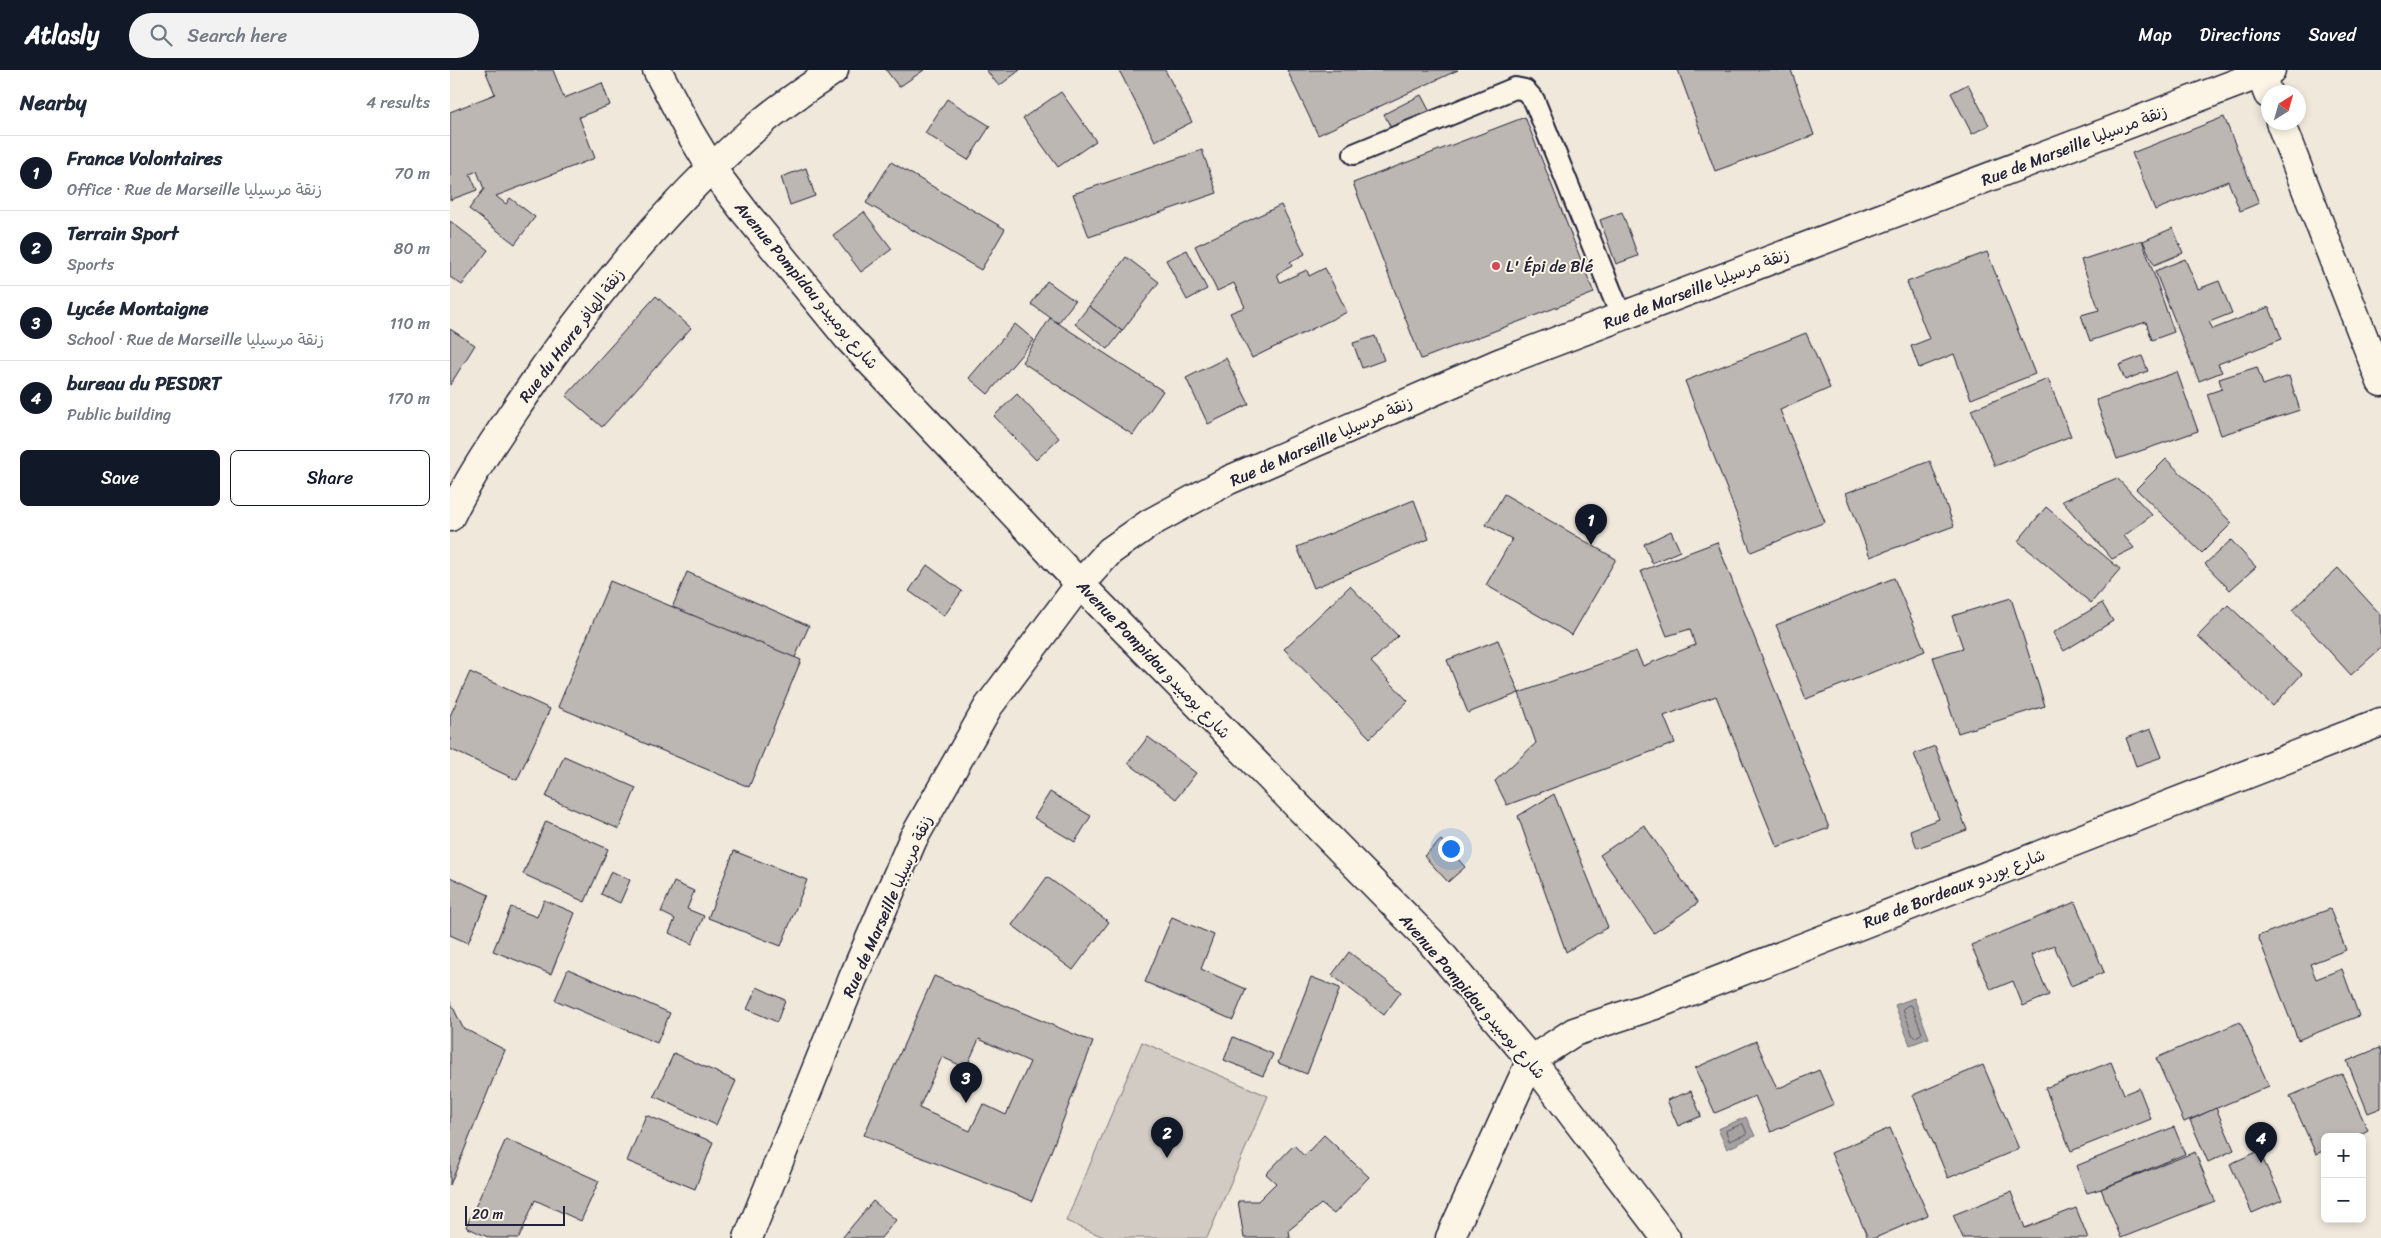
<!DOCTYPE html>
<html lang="en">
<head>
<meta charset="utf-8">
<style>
  :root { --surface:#fff; --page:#f2f2f3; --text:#1f2937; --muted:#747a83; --line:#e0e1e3; --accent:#111827 }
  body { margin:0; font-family:Sriracha,"Playpen Sans Arabic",sans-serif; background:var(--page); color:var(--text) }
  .controls { position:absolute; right:15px; bottom:15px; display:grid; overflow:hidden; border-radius:8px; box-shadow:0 2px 8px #0003 }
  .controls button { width:45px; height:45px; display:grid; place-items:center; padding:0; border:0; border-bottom:1px solid var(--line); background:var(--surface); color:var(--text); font:25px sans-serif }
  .compass { position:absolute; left:1811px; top:15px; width:45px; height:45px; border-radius:50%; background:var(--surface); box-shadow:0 2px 8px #0003; rotate:37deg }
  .scale { position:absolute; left:15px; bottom:12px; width:100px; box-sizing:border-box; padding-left:5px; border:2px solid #22223b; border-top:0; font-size:14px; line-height:18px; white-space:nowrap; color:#22223b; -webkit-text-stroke:4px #fcf5e5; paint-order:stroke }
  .you { position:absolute; left:1000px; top:778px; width:18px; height:18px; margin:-12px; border:4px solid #fff; border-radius:50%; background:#1a73e8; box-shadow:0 0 0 8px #1a73e833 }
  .badge { display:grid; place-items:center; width:32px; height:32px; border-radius:50%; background:var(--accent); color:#fff; font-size:16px; font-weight:700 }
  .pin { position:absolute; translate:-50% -41px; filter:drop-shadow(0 1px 2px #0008) }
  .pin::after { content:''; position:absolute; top:26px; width:18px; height:15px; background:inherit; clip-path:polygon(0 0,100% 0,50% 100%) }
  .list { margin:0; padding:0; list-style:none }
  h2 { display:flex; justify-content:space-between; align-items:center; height:65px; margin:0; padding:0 20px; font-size:21px }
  h2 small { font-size:16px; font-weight:400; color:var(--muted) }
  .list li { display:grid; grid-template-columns:32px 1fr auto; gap:15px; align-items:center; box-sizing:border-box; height:75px; padding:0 20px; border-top:1px solid var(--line) }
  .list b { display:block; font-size:19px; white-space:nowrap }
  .list p { margin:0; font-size:16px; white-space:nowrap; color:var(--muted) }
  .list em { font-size:16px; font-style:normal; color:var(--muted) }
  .actions { display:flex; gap:10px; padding:15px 20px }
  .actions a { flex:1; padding:11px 0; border:1px solid var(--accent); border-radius:8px; text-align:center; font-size:18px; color:var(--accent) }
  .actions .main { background:var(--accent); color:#fff }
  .icon { flex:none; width:28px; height:28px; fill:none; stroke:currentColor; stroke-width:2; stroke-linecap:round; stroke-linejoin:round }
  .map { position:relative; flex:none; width:1931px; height:1168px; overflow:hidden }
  header { display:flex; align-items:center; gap:30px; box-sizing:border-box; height:70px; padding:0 25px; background:var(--accent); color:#fff }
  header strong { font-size:24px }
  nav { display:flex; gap:28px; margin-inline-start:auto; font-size:18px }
  .search { width:350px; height:45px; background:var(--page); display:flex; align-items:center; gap:12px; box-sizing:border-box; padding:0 18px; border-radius:28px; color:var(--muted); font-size:19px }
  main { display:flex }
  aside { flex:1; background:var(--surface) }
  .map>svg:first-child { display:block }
  .green { fill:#d1cbc3; stroke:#7a767f }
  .water { fill:#a6a2a2; stroke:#716f79 }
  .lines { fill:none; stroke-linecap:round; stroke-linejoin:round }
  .shore { stroke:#575564; stroke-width:1 }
  .building { fill:#bcb7b3; stroke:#22223b; fill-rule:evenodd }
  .lane-casing { stroke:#22223b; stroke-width:24 }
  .street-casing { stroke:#22223b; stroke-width:31 }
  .secondary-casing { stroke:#22223b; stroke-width:31 }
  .lane { stroke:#fcf5e5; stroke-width:20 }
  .street { stroke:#fcf5e5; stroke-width:28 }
  .secondary { stroke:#fcf5e5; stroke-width:28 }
  .poi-dot { fill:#d1495b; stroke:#fcf5e5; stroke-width:2 }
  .labels { text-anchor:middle; stroke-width:4; stroke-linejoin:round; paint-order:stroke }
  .street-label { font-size:16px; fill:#22223b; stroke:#fcf5e5 }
  .poi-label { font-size:16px; fill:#22223b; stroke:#fcf5e5; text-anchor:start }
</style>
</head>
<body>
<header>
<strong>Atlasly</strong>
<div class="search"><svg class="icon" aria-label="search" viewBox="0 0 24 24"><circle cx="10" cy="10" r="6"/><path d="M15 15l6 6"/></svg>Search here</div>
<nav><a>Map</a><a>Directions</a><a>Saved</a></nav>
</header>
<main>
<aside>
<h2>Nearby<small>4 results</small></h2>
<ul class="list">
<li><span class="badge">1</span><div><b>France Volontaires</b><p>Office · Rue de Marseille زنقة مرسيليا</p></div><em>70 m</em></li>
<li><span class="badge">2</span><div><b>Terrain Sport</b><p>Sports</p></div><em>80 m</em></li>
<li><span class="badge">3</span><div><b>Lycée Montaigne</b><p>School · Rue de Marseille زنقة مرسيليا</p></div><em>110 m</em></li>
<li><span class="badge">4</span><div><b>bureau du PESDRT</b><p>Public building</p></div><em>170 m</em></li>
</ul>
<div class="actions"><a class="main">Save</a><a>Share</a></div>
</aside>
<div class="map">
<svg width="1931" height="1168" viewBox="0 0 1931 1168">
  <rect width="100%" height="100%" fill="#efe8db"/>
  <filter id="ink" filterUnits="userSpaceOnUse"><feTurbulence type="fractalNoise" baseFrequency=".02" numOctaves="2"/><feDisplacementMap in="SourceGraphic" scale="10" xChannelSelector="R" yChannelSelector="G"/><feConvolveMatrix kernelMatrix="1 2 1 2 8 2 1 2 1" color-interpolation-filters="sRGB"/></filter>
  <g filter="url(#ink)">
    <!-- green -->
    <polygon class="green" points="692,972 818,1026 757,1168 656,1168 616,1151"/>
    <!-- water -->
    <g class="water">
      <polygon points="1464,928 1479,968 1460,975 1445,935"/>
      <polygon points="1296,1047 1305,1066 1277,1079 1268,1059"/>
    </g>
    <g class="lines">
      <!-- shore -->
      <g class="shore">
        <polygon points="1459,935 1462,936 1472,963 1465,968 1463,966 1453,939"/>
        <polygon points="1293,1054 1297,1064 1279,1071 1276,1061"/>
      </g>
    </g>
    <!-- building -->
    <g class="building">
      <polygon points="35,0 103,0 114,28 152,13 160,35 129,47 145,88 46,126 56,134 60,128 85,147 65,174 19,139 34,119 27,101 20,104 27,120 0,130 0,42 45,24"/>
      <polygon points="436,0 474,0 449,17"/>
      <polygon points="536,0 570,0 549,16"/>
      <polygon points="669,0 715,0 742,52 705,71"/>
      <polygon points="837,0 1008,0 868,65"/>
      <polygon points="1228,0 1341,0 1364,65 1265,101"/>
      <polygon points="1518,14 1539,55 1522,64 1501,23"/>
      <polygon points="611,22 646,71 608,97 573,48"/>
      <polygon points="971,25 980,42 943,62 934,44"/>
      <polygon points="497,29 540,56 518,90 475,63"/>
      <polygon points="1075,47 1144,223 971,289 903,113"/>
      <polygon points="1774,47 1809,133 1790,141 1778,111 1705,140 1682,83"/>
      <polygon points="752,80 767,123 639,167 623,124"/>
      <polygon points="441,92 555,159 531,200 416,133"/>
      <polygon points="356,98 365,126 340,135 331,107"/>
      <polygon points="831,135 855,184 840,192 842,196 827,204 830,212 857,200 859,206 875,198 897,242 802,288 780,243 795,237 784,213 767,221 745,176"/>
      <polygon points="414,142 442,179 411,202 383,165"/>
      <polygon points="1172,142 1188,186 1166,194 1150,150"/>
      <polygon points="0,151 38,180 12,215 0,207"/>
      <polygon points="1723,158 1733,183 1704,195 1693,171"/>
      <polygon points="1692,170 1724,262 1702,270 1696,252 1640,271 1631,245 1649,240 1631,190"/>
      <polygon points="737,180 757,219 737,230 716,190"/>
      <polygon points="1537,182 1585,304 1521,329 1504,284 1469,298 1461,276 1479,269 1457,212"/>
      <polygon points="676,187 709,212 672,261 639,236"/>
      <polygon points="1735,189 1748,219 1769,211 1782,243 1759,252 1763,259 1819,237 1832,269 1768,294 1772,302 1749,311 1705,201"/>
      <polygon points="597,211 625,231 608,253 581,234"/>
      <polygon points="206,226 241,258 152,357 116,326"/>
      <polygon points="639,236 672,261 658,279 625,254"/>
      <polygon points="600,248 713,321 683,365 572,292"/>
      <polygon points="565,254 584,270 538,324 519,308"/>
      <polygon points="0,259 25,275 0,315"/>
      <polygon points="1356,263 1380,318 1330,340 1375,452 1301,482 1235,311"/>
      <polygon points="925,266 934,290 912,298 903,273"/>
      <polygon points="1692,286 1698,301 1675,310 1669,295"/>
      <polygon points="776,288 799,334 758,354 736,308"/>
      <polygon points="1807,297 1813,315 1839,306 1850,340 1771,365 1757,324 1772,319 1769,309"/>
      <polygon points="1727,302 1748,361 1667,389 1646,330"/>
      <polygon points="1598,309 1621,366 1545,396 1521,340"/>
      <polygon points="567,324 609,368 586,390 544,346"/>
      <polygon points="1716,389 1782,453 1752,483 1686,419"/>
      <polygon points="1480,391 1504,456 1420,487 1396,423"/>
      <polygon points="1667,408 1702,445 1674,466 1684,478 1662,489 1612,431"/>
      <polygon points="1054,424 1166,489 1122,565 1036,515 1062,469 1036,455"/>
      <polygon points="964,430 979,469 864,518 847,477"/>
      <polygon points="1596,437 1670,499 1641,533 1568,471"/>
      <polygon points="1221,461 1230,481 1202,493 1194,474"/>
      <polygon points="1781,470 1806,497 1780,520 1755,494"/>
      <polygon points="1267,472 1379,758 1327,777 1266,626 1214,646 1225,673 1057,735 1045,711 1086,673 1069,623 1186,581 1193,596 1245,575 1240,559 1217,566 1191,501"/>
      <polygon points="477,495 512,521 494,546 459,521"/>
      <polygon points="1888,498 1931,545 1931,578 1901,605 1842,540"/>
      <polygon points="237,502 359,556 343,592 222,538"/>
      <polygon points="1444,508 1475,581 1356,629 1326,555"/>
      <polygon points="160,511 351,590 299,717 108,637"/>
      <polygon points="900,516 948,566 921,592 958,631 920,668 834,579"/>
      <polygon points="1561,528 1595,636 1508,663 1483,587 1513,578 1502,546"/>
      <polygon points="1652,533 1663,551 1614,581 1603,563"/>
      <polygon points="1778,535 1852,604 1823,636 1748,566"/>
      <polygon points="1048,570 1069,623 1018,643 997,590"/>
      <polygon points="20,602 100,639 67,710 0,679 0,646"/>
      <polygon points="1701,659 1712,687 1686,696 1676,668"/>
      <polygon points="698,667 746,703 726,729 678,693"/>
      <polygon points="1485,676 1517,760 1467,778 1460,760 1489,749 1464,684"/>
      <polygon points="114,686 186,718 169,759 96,727"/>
      <polygon points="600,722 641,746 625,772 584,748"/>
      <polygon points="1104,724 1158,857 1116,882 1068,746"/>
      <polygon points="96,751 158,779 135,832 73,804"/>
      <polygon points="1194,755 1248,833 1204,863 1150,785"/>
      <polygon points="991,770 1015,797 998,812 974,786"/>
      <polygon points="284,781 357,810 331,876 258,848"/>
      <polygon points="161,801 180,810 170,833 151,824"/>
      <polygon points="0,807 39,825 18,873 0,865"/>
      <polygon points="597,807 659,852 623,900 562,855"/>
      <polygon points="224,812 244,821 237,839 254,846 242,874 219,863 225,849 211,842"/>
      <polygon points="94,830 125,843 101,904 43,881 61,837 87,847"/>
      <polygon points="1625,832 1654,902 1621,916 1604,875 1581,885 1599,925 1573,936 1563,911 1541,920 1521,875"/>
      <polygon points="1880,839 1896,880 1860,894 1866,909 1892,899 1909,946 1848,970 1808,866"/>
      <polygon points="722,847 764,865 751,899 796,919 783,950 695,912"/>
      <polygon points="899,882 951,922 934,945 882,905"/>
      <polygon points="118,899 220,943 207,973 105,930"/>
      <path d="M484 906 643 972 582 1131 414 1065ZM529 969 580 992 556 1045 533 1034 520 1061 469 1038 492 987 516 998Z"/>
      <polygon points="861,907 890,918 857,1004 828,993"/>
      <polygon points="307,917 335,930 327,952 297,939"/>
      <polygon points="0,931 13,958 55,980 0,1115"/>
      <polygon points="1790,952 1819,1016 1734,1052 1706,988"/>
      <polygon points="783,967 823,984 813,1006 774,990"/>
      <polygon points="1306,971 1327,1019 1369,1000 1384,1034 1321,1062 1305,1026 1265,1043 1245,998"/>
      <polygon points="1929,978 1931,982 1931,1038 1918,1043 1897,991"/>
      <polygon points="224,983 286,1011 266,1055 204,1026"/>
      <polygon points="1661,992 1674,1024 1689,1018 1701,1049 1621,1081 1595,1018"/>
      <polygon points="1533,995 1569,1079 1498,1108 1463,1025"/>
      <polygon points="1892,1004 1918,1060 1905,1067 1875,1067 1875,1080 1866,1084 1840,1026"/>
      <polygon points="1241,1021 1251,1046 1228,1056 1217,1030"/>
      <polygon points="1766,1038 1784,1080 1758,1092 1740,1050"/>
      <polygon points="196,1045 263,1072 245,1119 177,1091"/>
      <polygon points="1724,1057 1735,1084 1651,1119 1637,1123 1626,1096"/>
      <polygon points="1440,1058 1478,1145 1425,1168 1418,1168 1381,1083"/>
      <polygon points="874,1065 919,1107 884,1144 871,1134 839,1160 840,1168 794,1168 788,1131 808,1131 826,1113 816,1104 844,1075 854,1086"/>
      <polygon points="56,1069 149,1111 131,1151 85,1130 69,1168 40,1168 16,1157"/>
      <polygon points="1809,1081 1832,1130 1802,1143 1780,1094"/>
      <polygon points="1745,1082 1765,1131 1671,1168 1651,1119"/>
      <polygon points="1561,1122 1575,1158 1626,1138 1638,1168 1513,1168 1503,1145"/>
      <polygon points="423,1131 446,1150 431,1168 392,1168"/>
    </g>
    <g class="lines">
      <defs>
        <polyline id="lane" points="904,84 1065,18 1075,20 1084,30 1171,246"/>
        <g id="street">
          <polyline points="1809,0 1818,24"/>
          <polyline points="1830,52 1931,312"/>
        </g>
        <g id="secondary">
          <polyline points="207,0 239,61 262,99 294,141 397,267 630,514 981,872 1081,990 1216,1168"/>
          <path d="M0 447C20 406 46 368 71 331 139 231 218 132 311 53 333 34 360 17 384 0"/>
          <polyline points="298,1168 403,908 463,769 538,637 630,514 660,481 700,453 779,410 1049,293 1821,0"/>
          <polyline points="1000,1168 1081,990 1124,962 1205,935 1931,652"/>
        </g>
      </defs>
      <!-- lane casing -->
      <use href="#lane" class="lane-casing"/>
      <!-- street casing -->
      <use href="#street" class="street-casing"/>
      <!-- secondary casing -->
      <use href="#secondary" class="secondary-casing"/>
      <!-- lane -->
      <use href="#lane" class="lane"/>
      <!-- street -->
      <use href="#street" class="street"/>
      <!-- secondary -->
      <use href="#secondary" class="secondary"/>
    </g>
  </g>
  <!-- markers -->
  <circle class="poi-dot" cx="1046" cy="196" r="5"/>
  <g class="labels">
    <!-- street labels -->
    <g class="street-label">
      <text transform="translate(1624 75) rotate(-21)" y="6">Rue de Marseille زنقة مرسيليا</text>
      <text transform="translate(357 215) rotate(50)" y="6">Avenue Pompidou شارع بومبيدو</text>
      <text transform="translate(1246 218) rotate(-21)" y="6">Rue de Marseille زنقة مرسيليا</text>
      <text transform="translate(121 265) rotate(-53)" y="6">Rue du Havre زنقة الهافر</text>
      <text transform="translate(871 371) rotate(-24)" y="6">Rue de Marseille زنقة مرسيليا</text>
      <text transform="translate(704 589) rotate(46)" y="6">Avenue Pompidou شارع بومبيدو</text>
      <text transform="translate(1504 818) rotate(-21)" y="6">Rue de Bordeaux شارع بوردو</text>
      <text transform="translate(437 836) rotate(-66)" y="6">Rue de Marseille زنقة مرسيليا</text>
      <text transform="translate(1023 926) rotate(49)" y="6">Avenue Pompidou شارع بومبيدو</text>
    </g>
    <!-- poi labels -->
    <g class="poi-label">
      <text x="1056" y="202">L' Épi de Blé</text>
    </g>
  </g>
</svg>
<div class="controls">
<button>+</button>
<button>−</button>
</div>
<svg class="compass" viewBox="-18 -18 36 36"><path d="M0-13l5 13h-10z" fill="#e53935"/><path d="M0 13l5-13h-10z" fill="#747a83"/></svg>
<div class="scale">20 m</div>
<div class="you"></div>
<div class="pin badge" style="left:1141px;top:475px">1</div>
<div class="pin badge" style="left:717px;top:1088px">2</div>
<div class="pin badge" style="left:516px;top:1033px">3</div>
<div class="pin badge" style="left:1811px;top:1093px">4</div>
</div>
</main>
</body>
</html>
